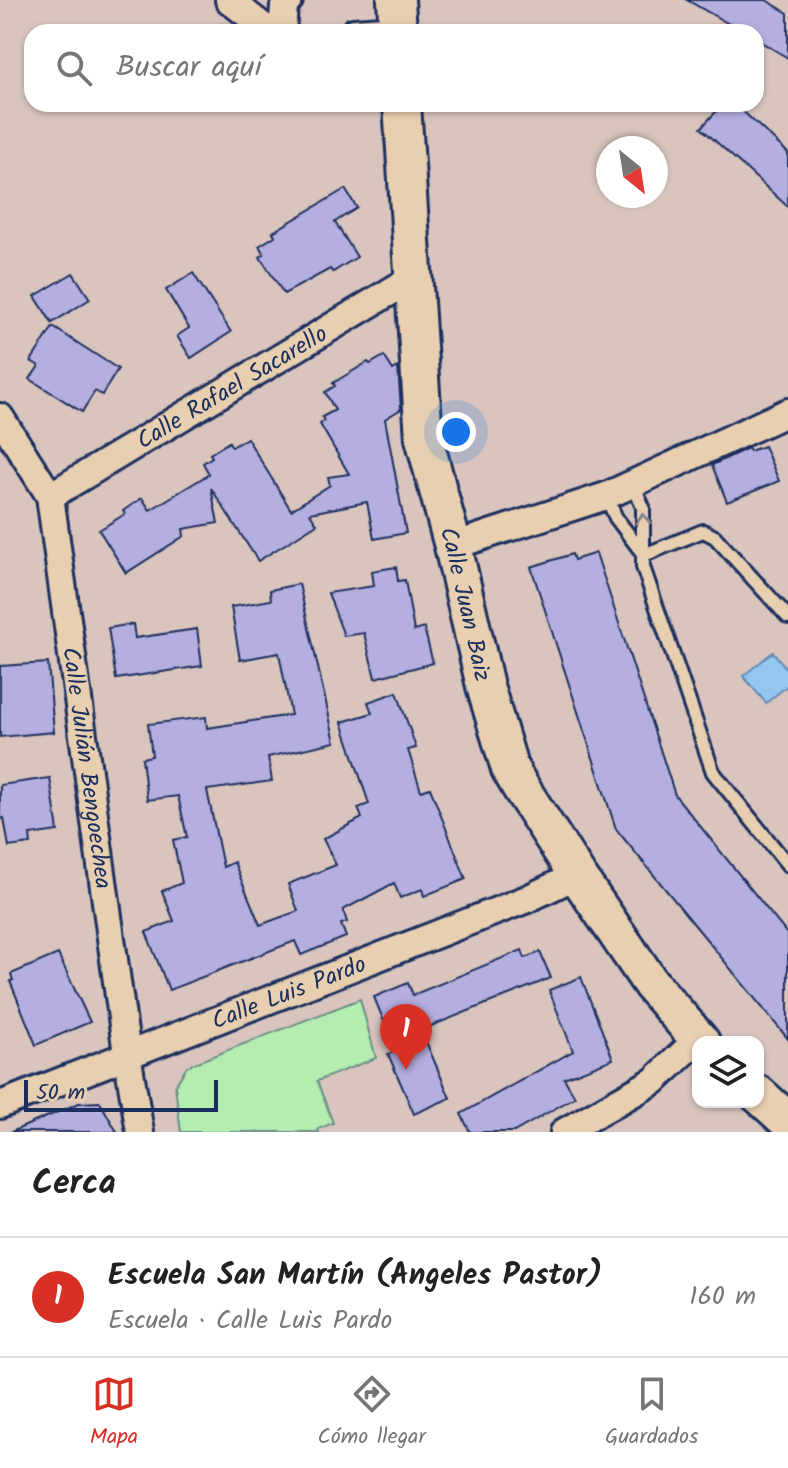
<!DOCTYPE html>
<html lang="es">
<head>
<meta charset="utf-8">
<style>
  :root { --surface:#fff; --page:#f6f6f6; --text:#222; --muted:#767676; --line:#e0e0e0; --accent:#d93025 }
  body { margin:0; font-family:Kalam,sans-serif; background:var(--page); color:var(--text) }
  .controls { position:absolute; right:24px; bottom:24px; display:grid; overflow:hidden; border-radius:16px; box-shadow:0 2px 6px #0004 }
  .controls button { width:72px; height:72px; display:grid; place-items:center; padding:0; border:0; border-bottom:2px solid var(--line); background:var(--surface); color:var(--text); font:40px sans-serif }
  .compass { position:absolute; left:596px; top:136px; width:72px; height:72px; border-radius:50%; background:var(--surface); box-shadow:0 2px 6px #0004; rotate:150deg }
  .scale { position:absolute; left:24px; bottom:20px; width:194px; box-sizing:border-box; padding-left:8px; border:4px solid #1b2f5e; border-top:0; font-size:22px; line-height:28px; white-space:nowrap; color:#1b2f5e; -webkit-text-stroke:6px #e8cfb0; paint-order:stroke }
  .you { position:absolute; left:456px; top:432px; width:28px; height:28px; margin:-20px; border:6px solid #fff; border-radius:50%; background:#1a73e8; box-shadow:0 0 0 12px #1a73e833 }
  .badge { display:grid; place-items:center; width:52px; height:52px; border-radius:50%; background:var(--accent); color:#fff; font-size:26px; font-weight:700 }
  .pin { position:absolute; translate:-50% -66px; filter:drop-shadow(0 2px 4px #0008) }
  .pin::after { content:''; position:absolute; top:42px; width:28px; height:24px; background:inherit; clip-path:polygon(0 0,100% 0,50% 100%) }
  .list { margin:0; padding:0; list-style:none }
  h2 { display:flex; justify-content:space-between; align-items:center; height:104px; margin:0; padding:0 32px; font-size:34px }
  h2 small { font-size:26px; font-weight:400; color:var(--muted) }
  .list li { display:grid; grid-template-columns:52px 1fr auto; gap:24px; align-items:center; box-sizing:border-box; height:120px; padding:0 32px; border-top:2px solid var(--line) }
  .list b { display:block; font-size:30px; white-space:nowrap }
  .list p { margin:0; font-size:26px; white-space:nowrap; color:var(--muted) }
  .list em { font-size:26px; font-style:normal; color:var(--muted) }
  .icon { flex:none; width:44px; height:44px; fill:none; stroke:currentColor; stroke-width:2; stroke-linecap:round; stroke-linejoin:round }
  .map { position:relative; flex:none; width:788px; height:1132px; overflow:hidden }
  .search { position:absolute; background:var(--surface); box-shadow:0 2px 6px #0004; left:24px; right:24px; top:24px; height:88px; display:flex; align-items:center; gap:20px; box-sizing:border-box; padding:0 28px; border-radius:24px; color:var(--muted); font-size:30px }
  .sheet { height:224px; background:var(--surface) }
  nav { display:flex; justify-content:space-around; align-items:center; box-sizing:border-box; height:112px; border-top:2px solid var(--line); background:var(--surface); font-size:22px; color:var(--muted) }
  nav a { display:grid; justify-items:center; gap:4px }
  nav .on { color:var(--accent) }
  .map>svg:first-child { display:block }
  .green { fill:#b5edb0; stroke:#688e87; stroke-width:2 }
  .water { fill:#93c7f0; stroke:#638ab6; stroke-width:2 }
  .building { fill:#b5afe0; stroke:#1b2f5e; stroke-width:2 }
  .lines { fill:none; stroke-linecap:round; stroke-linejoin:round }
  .lane-casing { stroke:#1b2f5e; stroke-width:18 }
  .street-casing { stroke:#1b2f5e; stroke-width:32 }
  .secondary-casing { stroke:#1b2f5e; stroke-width:42 }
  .lane { stroke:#e8cfb0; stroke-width:12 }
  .street { stroke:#e8cfb0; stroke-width:26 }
  .secondary { stroke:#e8cfb0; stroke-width:36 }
  .oneway { stroke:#827f87 }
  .labels { text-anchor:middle; stroke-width:7; stroke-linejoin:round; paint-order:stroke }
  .street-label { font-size:24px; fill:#1b2f5e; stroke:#e8cfb0 }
</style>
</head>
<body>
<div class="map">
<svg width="788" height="1132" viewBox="0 0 788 1132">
  <rect width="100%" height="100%" fill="#d9c5be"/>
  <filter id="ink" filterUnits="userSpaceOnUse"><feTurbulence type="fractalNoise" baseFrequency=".0125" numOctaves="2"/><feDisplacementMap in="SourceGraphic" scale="16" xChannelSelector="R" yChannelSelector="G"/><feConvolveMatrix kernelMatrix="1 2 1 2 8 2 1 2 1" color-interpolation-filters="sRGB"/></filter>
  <g filter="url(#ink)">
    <!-- green -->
    <polygon class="green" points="360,999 376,1058 317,1081 333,1123 318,1129 319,1132 181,1132 175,1086 187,1066"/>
    <!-- water -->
    <polygon class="water" points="773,652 788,670 788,685 766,703 743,676"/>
    <!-- building -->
    <g class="building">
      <polygon points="687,0 766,0 788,13 788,58 756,39 756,32 743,32"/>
      <polygon points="723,104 735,104 788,153 788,207 701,128"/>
      <polygon points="345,189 357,208 335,222 357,257 333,272 330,269 284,294 260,257 264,254 259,246 275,236 273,232"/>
      <polygon points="73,273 90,299 52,323 35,296"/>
      <polygon points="193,273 231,332 191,358 177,336 189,328 166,290"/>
      <polygon points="53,327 118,369 102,395 95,391 82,412 30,379 39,366 31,361"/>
      <polygon points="384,356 393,370 398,367 401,409 385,419 406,533 374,539 367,502 310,513 317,524 258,561 211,488 218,523 183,529 184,536 126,573 99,530 125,514 123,511 142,498 150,510 209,474 203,463 212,457 210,454 229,442 232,447 247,438 291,510 330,485 328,477 349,474 320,424 324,421 322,417 335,410 325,392 335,386 333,383 368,362 370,364"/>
      <polygon points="764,446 779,481 727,502 712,465 748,448 750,451"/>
      <polygon points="596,553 675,795 788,935 788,1039 616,829 531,567 572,554 574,560"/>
      <polygon points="396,567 398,581 405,580 414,631 424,628 433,663 375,678 364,633 344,636 328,593 374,586 372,571"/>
      <polygon points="299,584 335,742 268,757 272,781 207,790 223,867 234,862 260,925 298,911 288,884 336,865 323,839 362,818 358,808 369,804 342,722 372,713 368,702 397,692 416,748 408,750 421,791 430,788 466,879 424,896 422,889 400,898 394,883 343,910 347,922 341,924 346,937 301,955 295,941 169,990 146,932 174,921 162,891 182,883 173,840 187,837 178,796 147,800 142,758 152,756 148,724 206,717 207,728 291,715 279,653 240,660 231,607 271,600 270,590"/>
      <polygon points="133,624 135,638 197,629 202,666 116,679 108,628"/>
      <polygon points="48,663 54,732 0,737 0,666"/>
      <polygon points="50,778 58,831 30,835 31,844 9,847 4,818 0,819 0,785"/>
      <polygon points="522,950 525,958 540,952 551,978 421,1030 450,1098 414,1114 388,1054 396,1051 374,997 408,983 413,995"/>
      <polygon points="58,954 90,1022 36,1045 10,981 13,980 11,974"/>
      <polygon points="581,977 613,1059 564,1078 575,1097 514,1132 470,1132 461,1114 573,1051 549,990"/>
      <polygon points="100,1102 117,1132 11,1132 79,1103"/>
    </g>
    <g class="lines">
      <defs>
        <g id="lane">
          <polyline points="633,485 643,507 643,567 713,772 788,865"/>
          <polyline points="606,496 616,518 644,555"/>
          <polyline points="644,555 703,531 715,537 788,617"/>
        </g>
        <g id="street">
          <polyline points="229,0 270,32"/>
          <polyline points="282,32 284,6 289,0"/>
          <polyline points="354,32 397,29"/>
          <path id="s1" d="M0 417 50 496 127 1054 140 1132"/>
          <path id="s2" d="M50 496 413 278"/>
          <polyline points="453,546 606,496 788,412"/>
          <path id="s3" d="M0 1105 527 899 577 875"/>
          <polyline points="564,1132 654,1081 698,1039"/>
        </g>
        <g id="secondary">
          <polyline points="396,0 398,32"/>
          <path id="s4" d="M402 104 424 438 453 546 485 686 503 746 510 769 521 788 577 875 651 984 701 1042"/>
          <polyline points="758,1094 788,1121"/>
        </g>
      </defs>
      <!-- lane casing -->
      <use href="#lane" class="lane-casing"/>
      <!-- street casing -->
      <use href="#street" class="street-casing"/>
      <!-- secondary casing -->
      <use href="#secondary" class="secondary-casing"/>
      <!-- lane -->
      <use href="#lane" class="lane"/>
      <!-- street -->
      <use href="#street" class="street"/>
      <!-- secondary -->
      <use href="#secondary" class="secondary"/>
    </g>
    <!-- one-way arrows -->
    <defs><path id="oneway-chevron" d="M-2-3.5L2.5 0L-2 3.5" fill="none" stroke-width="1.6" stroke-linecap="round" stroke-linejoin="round" transform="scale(2)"/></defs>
    <use class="oneway" href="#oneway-chevron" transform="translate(643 519) rotate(-93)"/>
  </g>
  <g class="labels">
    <!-- street labels -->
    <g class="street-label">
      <text dy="8" stroke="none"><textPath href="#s2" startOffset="212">Calle Rafael Sacarello</textPath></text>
      <text dy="8" stroke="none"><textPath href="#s4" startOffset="506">Calle Juan Baiz</textPath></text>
      <text dy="8" stroke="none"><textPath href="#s1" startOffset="368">Calle Julián Bengoechea</textPath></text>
      <text dy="8" stroke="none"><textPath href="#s3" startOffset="310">Calle Luis Pardo</textPath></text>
    </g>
  </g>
</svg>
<div class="controls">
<button><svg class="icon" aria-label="layers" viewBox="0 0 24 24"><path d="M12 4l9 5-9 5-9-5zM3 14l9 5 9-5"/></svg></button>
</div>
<svg class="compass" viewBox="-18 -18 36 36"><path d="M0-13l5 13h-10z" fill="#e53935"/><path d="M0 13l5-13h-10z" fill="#767676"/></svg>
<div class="scale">50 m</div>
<div class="you"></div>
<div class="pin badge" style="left:406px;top:1070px">1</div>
<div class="search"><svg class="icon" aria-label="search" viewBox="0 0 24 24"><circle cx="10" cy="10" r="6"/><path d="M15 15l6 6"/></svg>Buscar aquí</div>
</div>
<section class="sheet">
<h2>Cerca<small></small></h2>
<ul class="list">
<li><span class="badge">1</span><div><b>Escuela San Martín (Angeles Pastor)</b><p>Escuela · Calle Luis Pardo</p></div><em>160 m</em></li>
</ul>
</section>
<nav>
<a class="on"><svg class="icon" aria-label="map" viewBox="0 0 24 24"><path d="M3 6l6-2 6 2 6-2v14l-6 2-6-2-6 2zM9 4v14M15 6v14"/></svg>Mapa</a>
<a><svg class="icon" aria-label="directions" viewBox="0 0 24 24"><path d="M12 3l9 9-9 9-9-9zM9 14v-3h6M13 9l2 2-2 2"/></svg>Cómo llegar</a>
<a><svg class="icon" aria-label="saved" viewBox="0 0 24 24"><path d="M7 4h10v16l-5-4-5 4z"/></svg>Guardados</a>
</nav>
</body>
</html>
